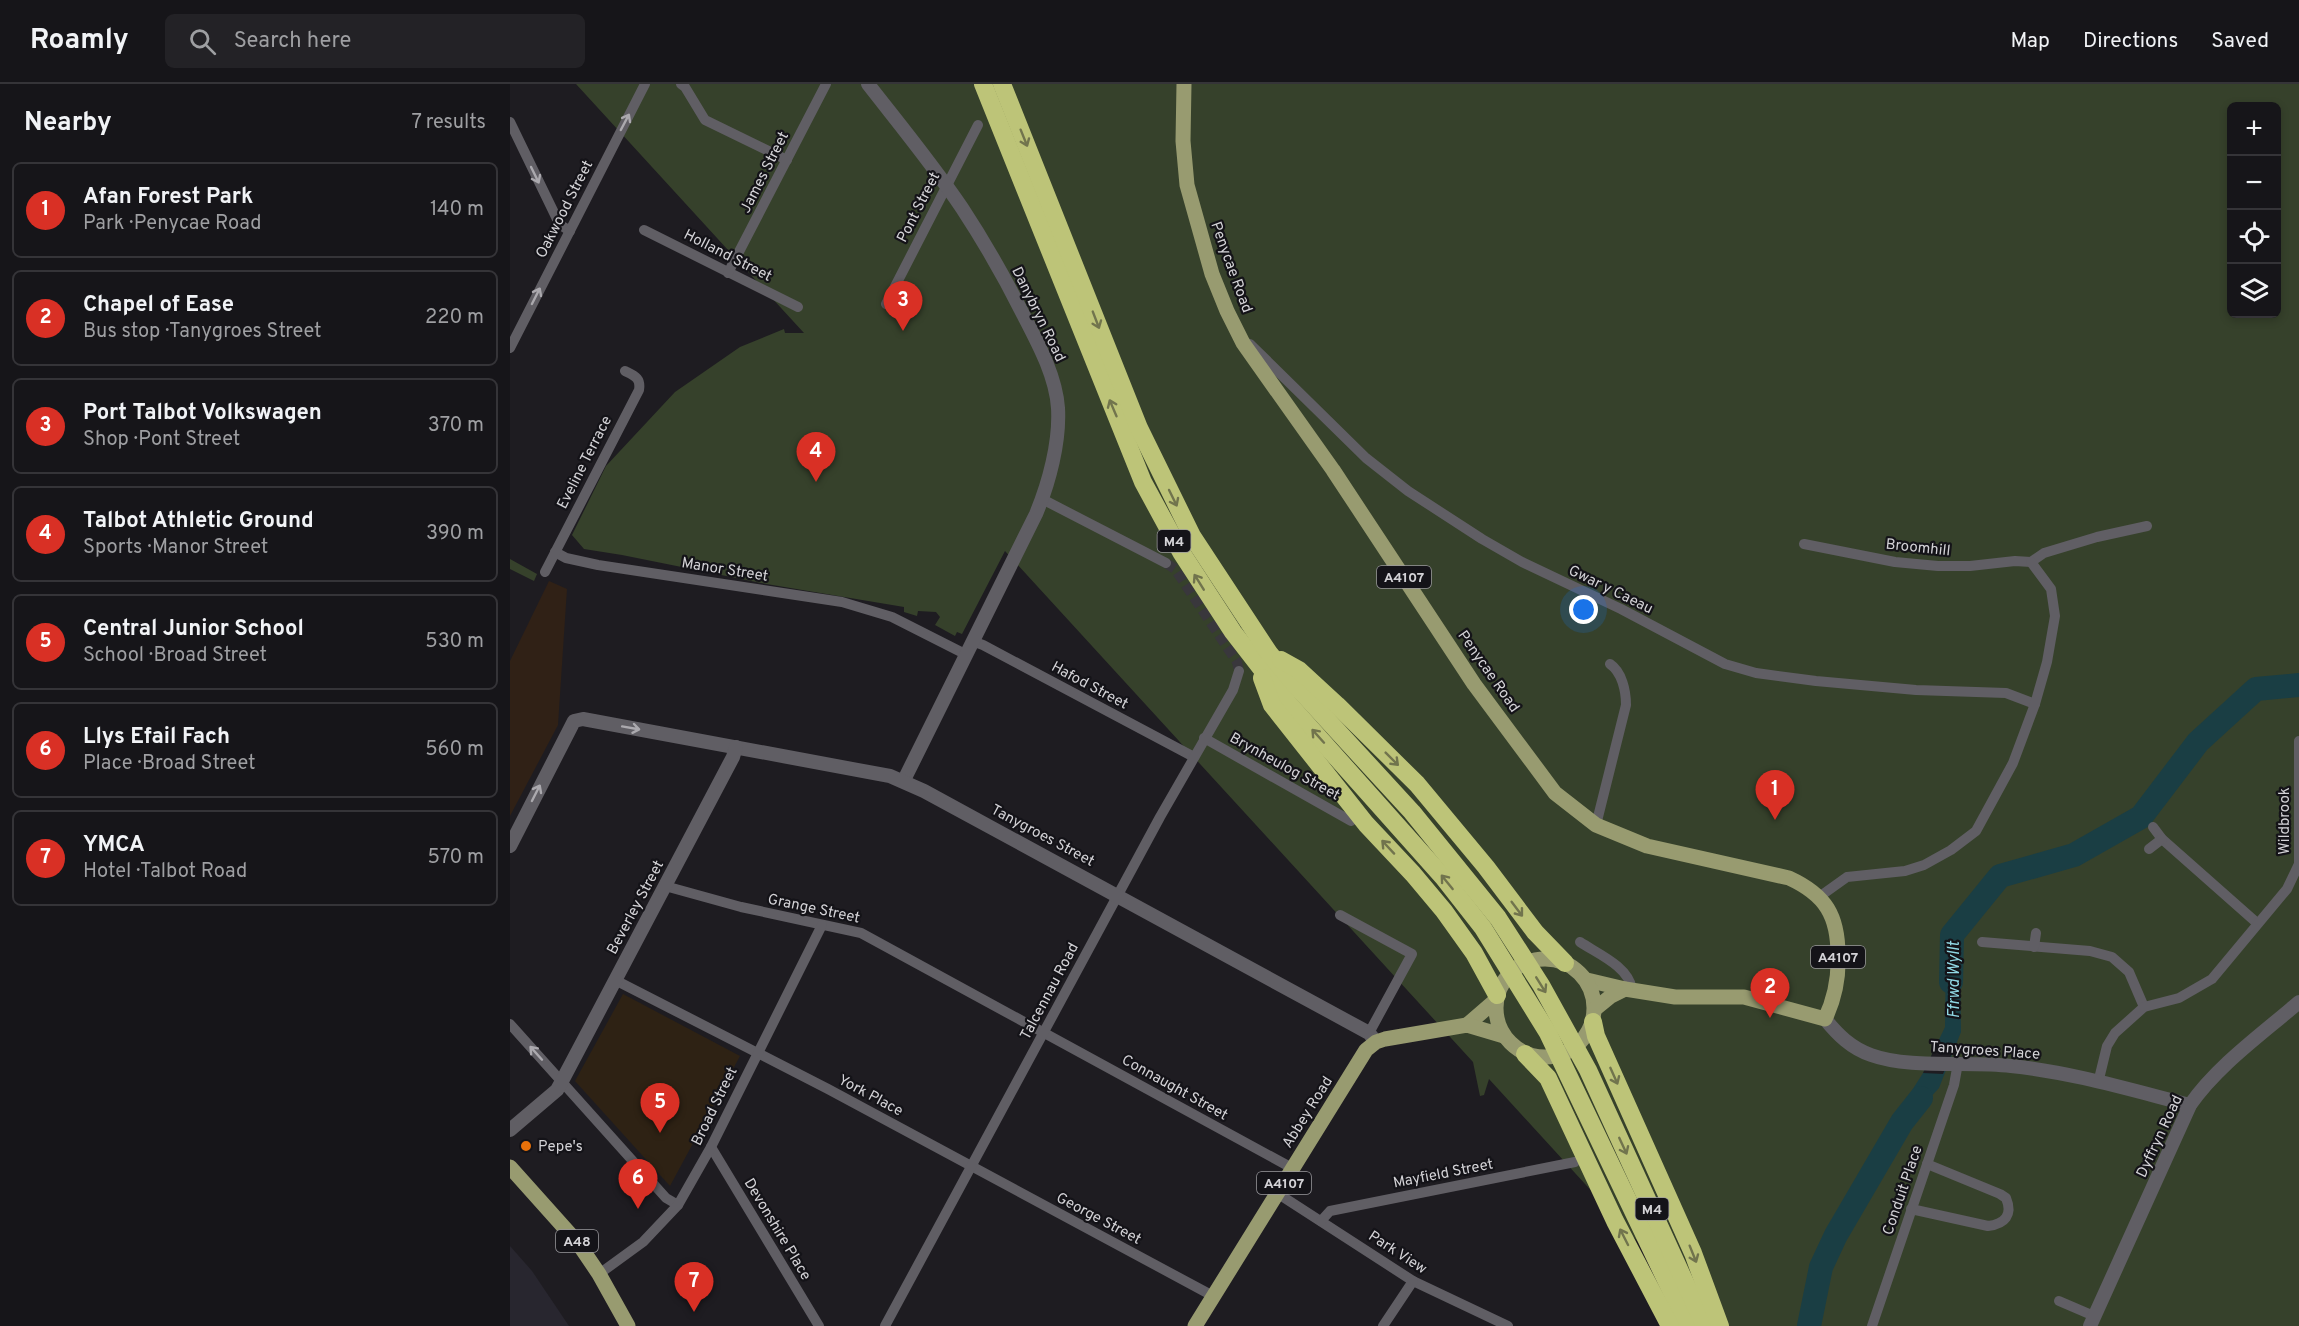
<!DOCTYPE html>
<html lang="en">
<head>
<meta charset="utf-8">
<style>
  :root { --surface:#161519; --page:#232226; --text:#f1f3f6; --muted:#9e9fa2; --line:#353438; --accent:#d93025 }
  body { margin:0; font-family:Overpass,sans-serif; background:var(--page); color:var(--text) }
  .controls { position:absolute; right:18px; top:18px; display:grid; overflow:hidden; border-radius:9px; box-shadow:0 3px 9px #0003 }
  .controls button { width:54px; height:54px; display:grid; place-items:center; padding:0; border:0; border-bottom:2px solid var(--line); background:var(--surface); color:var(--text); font:30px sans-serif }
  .you { position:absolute; left:1074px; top:526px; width:21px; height:21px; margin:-15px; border:4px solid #fff; border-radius:50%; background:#1a73e8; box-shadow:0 0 0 9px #1a73e833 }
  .badge { display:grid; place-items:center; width:39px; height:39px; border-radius:50%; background:var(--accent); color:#fff; font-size:20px; font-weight:700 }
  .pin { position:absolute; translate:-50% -50px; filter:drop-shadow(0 2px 3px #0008) }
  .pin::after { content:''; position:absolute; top:32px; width:21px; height:18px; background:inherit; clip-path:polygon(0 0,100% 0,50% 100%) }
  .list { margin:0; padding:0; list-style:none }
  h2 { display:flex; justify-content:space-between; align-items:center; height:78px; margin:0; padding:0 24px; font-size:26px }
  h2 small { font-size:20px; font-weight:400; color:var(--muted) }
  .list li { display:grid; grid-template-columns:39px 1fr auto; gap:18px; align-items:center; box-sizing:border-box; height:96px; margin:0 12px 12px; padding:0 12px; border:2px solid var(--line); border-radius:9px }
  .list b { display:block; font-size:22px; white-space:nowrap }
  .list p { margin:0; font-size:20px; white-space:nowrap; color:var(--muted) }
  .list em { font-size:20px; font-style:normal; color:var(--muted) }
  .icon { flex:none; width:33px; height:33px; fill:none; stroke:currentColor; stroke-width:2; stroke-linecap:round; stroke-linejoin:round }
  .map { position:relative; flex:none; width:1789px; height:1242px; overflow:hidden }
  header { display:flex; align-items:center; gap:36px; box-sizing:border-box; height:84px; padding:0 30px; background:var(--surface); border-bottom:2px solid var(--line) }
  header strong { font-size:28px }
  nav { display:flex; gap:33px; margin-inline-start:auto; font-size:21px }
  .search { width:420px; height:54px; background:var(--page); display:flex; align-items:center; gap:15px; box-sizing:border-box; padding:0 21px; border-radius:9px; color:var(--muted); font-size:22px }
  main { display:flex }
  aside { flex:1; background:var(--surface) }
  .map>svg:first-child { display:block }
  .commercial { fill:#302116 }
  .built { fill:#28262f }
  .education { fill:#2e2214 }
  .green { fill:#36412b; fill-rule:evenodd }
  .water { fill:#1a3e44 }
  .pier { fill:#1e1c21 }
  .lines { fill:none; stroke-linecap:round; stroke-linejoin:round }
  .river { stroke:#1a3e44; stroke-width:24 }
  .minor-tunnel { stroke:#39373c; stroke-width:10; stroke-dasharray:10 5; stroke-linecap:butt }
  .minor { stroke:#605e64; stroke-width:10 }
  .tertiary { stroke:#605e64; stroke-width:14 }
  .primary { stroke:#989b70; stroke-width:15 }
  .motorway { stroke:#bdc478; stroke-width:18 }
  .oneway { stroke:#aba9ae }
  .oneway2 { stroke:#71744d }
  .food-dot { fill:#e8710a; stroke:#141318; stroke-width:2 }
  .labels { text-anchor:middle; stroke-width:4.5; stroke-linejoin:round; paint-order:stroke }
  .shield { fill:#141318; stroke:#9a999d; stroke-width:1.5 }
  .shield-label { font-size:14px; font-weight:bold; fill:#d3d2d6 }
  .street-label { font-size:15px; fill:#d3d2d6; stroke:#141318 }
  .poi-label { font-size:15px; fill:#d3d2d6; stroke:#141318; text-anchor:start }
  .water-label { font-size:16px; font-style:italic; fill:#90d7e3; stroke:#141318 }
</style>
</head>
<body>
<header>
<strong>Roamly</strong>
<div class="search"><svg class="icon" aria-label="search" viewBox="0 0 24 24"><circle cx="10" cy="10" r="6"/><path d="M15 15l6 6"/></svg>Search here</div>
<nav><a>Map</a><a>Directions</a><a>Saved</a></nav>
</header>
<main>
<aside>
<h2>Nearby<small>7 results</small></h2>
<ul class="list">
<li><span class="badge">1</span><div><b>Afan Forest Park</b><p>Park · Penycae Road</p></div><em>140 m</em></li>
<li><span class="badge">2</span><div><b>Chapel of Ease</b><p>Bus stop · Tanygroes Street</p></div><em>220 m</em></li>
<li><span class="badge">3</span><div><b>Port Talbot Volkswagen</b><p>Shop · Pont Street</p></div><em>370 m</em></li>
<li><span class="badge">4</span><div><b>Talbot Athletic Ground</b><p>Sports · Manor Street</p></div><em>390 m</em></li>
<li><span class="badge">5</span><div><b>Central Junior School</b><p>School · Broad Street</p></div><em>530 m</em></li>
<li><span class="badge">6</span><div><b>Llys Efail Fach</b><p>Place · Broad Street</p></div><em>560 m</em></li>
<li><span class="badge">7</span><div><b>YMCA</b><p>Hotel · Talbot Road</p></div><em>570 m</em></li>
</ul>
</aside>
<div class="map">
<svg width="1789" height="1242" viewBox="0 0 1789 1242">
  <rect width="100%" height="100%" fill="#1e1c21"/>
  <!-- commercial -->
  <polygon class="commercial" points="39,497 57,505 48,641 0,732 0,577"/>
  <!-- built -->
  <polygon class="built" points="0,1162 22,1187 59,1242 0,1242"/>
  <!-- education -->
  <polygon class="education" points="113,910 230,972 160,1102 65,997"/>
  <!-- green -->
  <g class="green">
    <path d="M66 0H1789V1242H1205L979 995 974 1011 970 1012 963 978 495 467 452 550 447 548 445 552 425 541 430 533 426 528 408 527 407 532 394 528V523L251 499 112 471 74 465 62 451 96 382 165 308 230 263 274 245 275 249H294ZM1722 22H1766V230H1722Z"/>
    <polygon points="0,475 27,490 24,497 0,485"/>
  </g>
  <!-- water -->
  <g class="water">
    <polygon points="1436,864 1450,864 1451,948 1429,1004 1395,1041 1385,1033 1413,989 1435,943"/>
    <polygon points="1296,1226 1308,1231 1305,1242 1292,1242"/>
  </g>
  <!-- pier -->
  <polygon class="pier" points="1424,966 1443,967 1433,990 1413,989"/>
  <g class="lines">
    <!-- river -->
    <g class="river">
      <polyline points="1441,898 1442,851 1490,792 1564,771 1631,733 1688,658 1746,605 1789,601"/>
      <polyline points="1299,1242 1311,1183 1326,1151 1392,1038 1411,1014"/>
    </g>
    <!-- minor-tunnel -->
    <polyline class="minor-tunnel" points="656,479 665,485 727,578 729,587"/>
    <!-- minor -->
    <g class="minor">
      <polyline points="171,0 175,3 195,36 277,76"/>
      <polyline points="0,38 47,135 52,142 60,147"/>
      <polyline points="134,146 288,223"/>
      <polyline points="218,189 316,0"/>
      <polyline points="376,220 468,41"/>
      <polyline points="736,259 740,260 856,374 898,407 972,455 1012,478 1111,525 1215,580 1246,589 1306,597 1406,606 1496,609 1525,620"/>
      <polyline points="0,264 135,0"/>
      <polyline points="532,415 656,479"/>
      <polyline points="1294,460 1385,478 1428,482 1460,482 1505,477 1521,478 1534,469 1587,453 1637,442"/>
      <polyline points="45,468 56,474 88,481 332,518 382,533 457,571"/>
      <path d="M35 488 129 306C131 294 125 292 115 287"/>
      <polyline points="462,557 473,561 684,673"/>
      <polyline points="694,654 841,737"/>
      <path d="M1086 741 1116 621C1116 607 1112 588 1100 580"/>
      <polyline points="1643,743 1652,755 1747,839"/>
      <polyline points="1639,765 1652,755"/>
      <polyline points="155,802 231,823 351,849 782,1084"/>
      <polyline points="1309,813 1337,793 1395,787 1414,781 1441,766 1466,747 1503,679 1525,620 1537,578 1545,532 1541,505 1521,478"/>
      <polyline points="830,831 902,870 859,949"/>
      <path d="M1070 858C1088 870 1118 882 1122 905"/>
      <polyline points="1472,858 1580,867 1602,873 1619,888 1634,923"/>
      <polyline points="1524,863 1526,849"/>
      <polyline points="105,896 318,1005 703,1212"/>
      <polyline points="0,940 156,1114 168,1121"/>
      <polyline points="1588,999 1597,962 1605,949 1634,923 1669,914 1702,895 1777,805 1789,780 1789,657"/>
      <polyline points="201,1063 309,1242"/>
      <polyline points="767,1109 903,1197 998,1242"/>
      <path d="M1401 1125 1478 1142C1495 1140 1503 1131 1496 1114L1490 1110 1417 1080"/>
      <polyline points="811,1137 820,1127 1065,1078"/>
      <polyline points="89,1190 133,1158 168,1121 201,1063 312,841"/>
      <polyline points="1549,1217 1584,1232"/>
      <polyline points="375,1242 650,733 723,606 729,587"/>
      <polyline points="873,1242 903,1197"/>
      <polyline points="1362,1242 1444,1001 1448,979"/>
    </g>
    <!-- tertiary -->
    <g class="tertiary">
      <path d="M358 0C390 41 423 81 452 124 475 159 496 196 515 234 529 261 546 293 548 324 550 358 539 399 526 430L394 696"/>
      <polyline points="0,762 64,637 73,635 380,692 414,707 859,949 866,958"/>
      <path d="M1315 935C1328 951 1341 964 1361 971 1399 985 1459 977 1501 982 1561 988 1621 1006 1680 1021"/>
      <polyline points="0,1046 47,1006 52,997 223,673 226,663"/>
      <path d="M1580 1242 1680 1021C1708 981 1752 950 1789 918"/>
    </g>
    <!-- primary -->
    <g class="primary">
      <path d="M674 0 673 57 677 101 702 190 717 227 733 259 823 386 964 600 1045 709 1086 741 1137 762 1279 794C1316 811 1328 832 1328 871 1329 895 1325 914 1315 935L1234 913H1165L1115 905 1077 896"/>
      <circle cx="1035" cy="924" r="49"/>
      <polyline points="1085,925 1101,912 1115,905"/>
      <polyline points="957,941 986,916"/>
      <polyline points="0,1083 68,1159 89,1190 118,1242"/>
      <polyline points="685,1242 856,966 866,958 875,955 957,941 994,952"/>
    </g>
    <!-- motorway -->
    <g class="motorway">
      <polyline points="473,0 633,398 671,468 723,548 778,619 933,793 973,844 1038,949 1178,1242"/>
      <polyline points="492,0 629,344 682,452 759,569 787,603 902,728 988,834 1031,901 1078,986 1195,1242"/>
      <polyline points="771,576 789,586 827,621 907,700 976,783 1025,848 1055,879"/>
      <polyline points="752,594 762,621 856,740 903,790 934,827 964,869 987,911"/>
      <polyline points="1083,938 1086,952 1183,1169 1210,1242"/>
      <polyline points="1015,970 1038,994 1105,1137 1160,1242"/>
    </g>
  </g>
  <!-- one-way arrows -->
  <defs><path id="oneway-shaft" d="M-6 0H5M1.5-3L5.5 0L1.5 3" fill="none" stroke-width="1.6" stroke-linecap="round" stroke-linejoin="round" transform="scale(1.5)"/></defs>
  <g class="oneway">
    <use href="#oneway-shaft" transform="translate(115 38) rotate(-62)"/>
    <use href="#oneway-shaft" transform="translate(25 91) rotate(64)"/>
    <use href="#oneway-shaft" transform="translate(26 212) rotate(-63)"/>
    <use href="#oneway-shaft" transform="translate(121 644) rotate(10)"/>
    <use href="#oneway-shaft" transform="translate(26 709) rotate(-63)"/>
    <use href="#oneway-shaft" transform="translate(26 969) rotate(-132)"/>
  </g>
  <g class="oneway2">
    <use href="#oneway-shaft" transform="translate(514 54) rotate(68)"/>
    <use href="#oneway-shaft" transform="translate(586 236) rotate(69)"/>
    <use href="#oneway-shaft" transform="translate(603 324) rotate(-113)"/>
    <use href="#oneway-shaft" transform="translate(663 414) rotate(64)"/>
    <use href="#oneway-shaft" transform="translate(689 498) rotate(-122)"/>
    <use href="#oneway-shaft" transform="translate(808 652) rotate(-132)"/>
    <use href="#oneway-shaft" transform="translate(882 675) rotate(45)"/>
    <use href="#oneway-shaft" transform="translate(878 763) rotate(-133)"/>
    <use href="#oneway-shaft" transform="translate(937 798) rotate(-129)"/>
    <use href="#oneway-shaft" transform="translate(1007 825) rotate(53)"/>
    <use href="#oneway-shaft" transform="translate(1031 901) rotate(58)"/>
    <use href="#oneway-shaft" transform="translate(1104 992) rotate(66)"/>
    <use href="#oneway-shaft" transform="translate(1113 1062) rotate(65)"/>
    <use href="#oneway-shaft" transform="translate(1114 1153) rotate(-117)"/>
    <use href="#oneway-shaft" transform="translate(1183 1170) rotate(68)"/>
  </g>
  <!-- markers -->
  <circle class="food-dot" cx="16" cy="1062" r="6"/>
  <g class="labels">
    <!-- shield labels -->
    <g class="shield">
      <rect x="647.5" y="446" width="33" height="22" rx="4.5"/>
      <rect x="867" y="482" width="54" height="22" rx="4.5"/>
      <rect x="1301" y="862" width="54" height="22" rx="4.5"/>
      <rect x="747" y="1088" width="54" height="22" rx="4.5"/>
      <rect x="1125.5" y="1114" width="33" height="22" rx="4.5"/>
      <rect x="46" y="1146" width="42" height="22" rx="4.5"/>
    </g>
    <g class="shield-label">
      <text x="664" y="462">M4</text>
      <text x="894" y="498">A4107</text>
      <text x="1328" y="878">A4107</text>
      <text x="774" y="1104">A4107</text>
      <text x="1142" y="1130">M4</text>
      <text x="67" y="1162">A48</text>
    </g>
    <!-- street labels -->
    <g class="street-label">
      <text transform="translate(254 88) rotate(-63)" y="5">James Street</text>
      <text transform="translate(408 123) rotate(-63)" y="5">Pont Street</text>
      <text transform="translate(54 125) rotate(-63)" y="5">Oakwood Street</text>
      <text transform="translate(218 171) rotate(27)" y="5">Holland Street</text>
      <text transform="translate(722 183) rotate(70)" y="5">Penycae Road</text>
      <text transform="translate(529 230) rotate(64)" y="5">Danybryn Road</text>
      <text transform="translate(74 378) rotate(-63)" y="5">Eveline Terrace</text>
      <text transform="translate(1408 463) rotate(6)" y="5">Broomhill</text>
      <text transform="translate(215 485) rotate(9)" y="5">Manor Street</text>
      <text transform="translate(1101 505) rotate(26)" y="5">Gwar y Caeau</text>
      <text transform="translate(979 587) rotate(55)" y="5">Penycae Road</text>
      <text transform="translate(580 601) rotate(28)" y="5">Hafod Street</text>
      <text transform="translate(775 682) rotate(29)" y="5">Brynheulog Street</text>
      <text transform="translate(1774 737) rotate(-90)" y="5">Wildbrook</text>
      <text transform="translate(533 751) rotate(28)" y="5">Tanygroes Street</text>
      <text transform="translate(125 823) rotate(-62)" y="5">Beverley Street</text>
      <text transform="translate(304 824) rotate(12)" y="5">Grange Street</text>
      <text transform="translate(539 907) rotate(-62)" y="5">Talcennau Road</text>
      <text transform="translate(1475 966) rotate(4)" y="5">Tanygroes Place</text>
      <text transform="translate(665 1003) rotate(29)" y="5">Connaught Street</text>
      <text transform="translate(361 1011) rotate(28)" y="5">York Place</text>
      <text transform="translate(204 1022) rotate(-64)" y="5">Broad Street</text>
      <text transform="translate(797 1028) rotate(-58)" y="5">Abbey Road</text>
      <text transform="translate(1649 1052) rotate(-65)" y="5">Dyffryn Road</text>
      <text transform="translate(933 1089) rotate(-11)" y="5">Mayfield Street</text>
      <text transform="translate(1392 1106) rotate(-71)" y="5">Conduit Place</text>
      <text transform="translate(589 1134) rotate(28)" y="5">George Street</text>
      <text transform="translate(268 1145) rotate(59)" y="5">Devonshire Place</text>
      <text transform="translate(888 1168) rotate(33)" y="5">Park View</text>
    </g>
    <!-- poi labels -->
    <g class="poi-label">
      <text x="28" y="1067">Pepe's</text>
    </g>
    <!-- water labels -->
    <g class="water-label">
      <text transform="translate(1443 896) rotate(-90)" y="6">Ffrwd Wyllt</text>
    </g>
  </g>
</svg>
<div class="controls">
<button>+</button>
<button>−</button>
<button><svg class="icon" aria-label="locate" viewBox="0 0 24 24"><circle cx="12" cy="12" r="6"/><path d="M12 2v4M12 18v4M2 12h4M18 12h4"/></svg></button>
<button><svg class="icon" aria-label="layers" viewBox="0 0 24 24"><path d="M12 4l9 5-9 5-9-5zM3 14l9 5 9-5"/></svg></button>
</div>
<div class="you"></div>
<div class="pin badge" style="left:1265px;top:736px">1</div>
<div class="pin badge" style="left:1260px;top:934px">2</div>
<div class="pin badge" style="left:393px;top:247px">3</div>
<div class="pin badge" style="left:306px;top:398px">4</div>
<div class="pin badge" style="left:150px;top:1049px">5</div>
<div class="pin badge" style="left:128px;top:1125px">6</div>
<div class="pin badge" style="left:184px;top:1228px">7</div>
</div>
</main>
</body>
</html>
